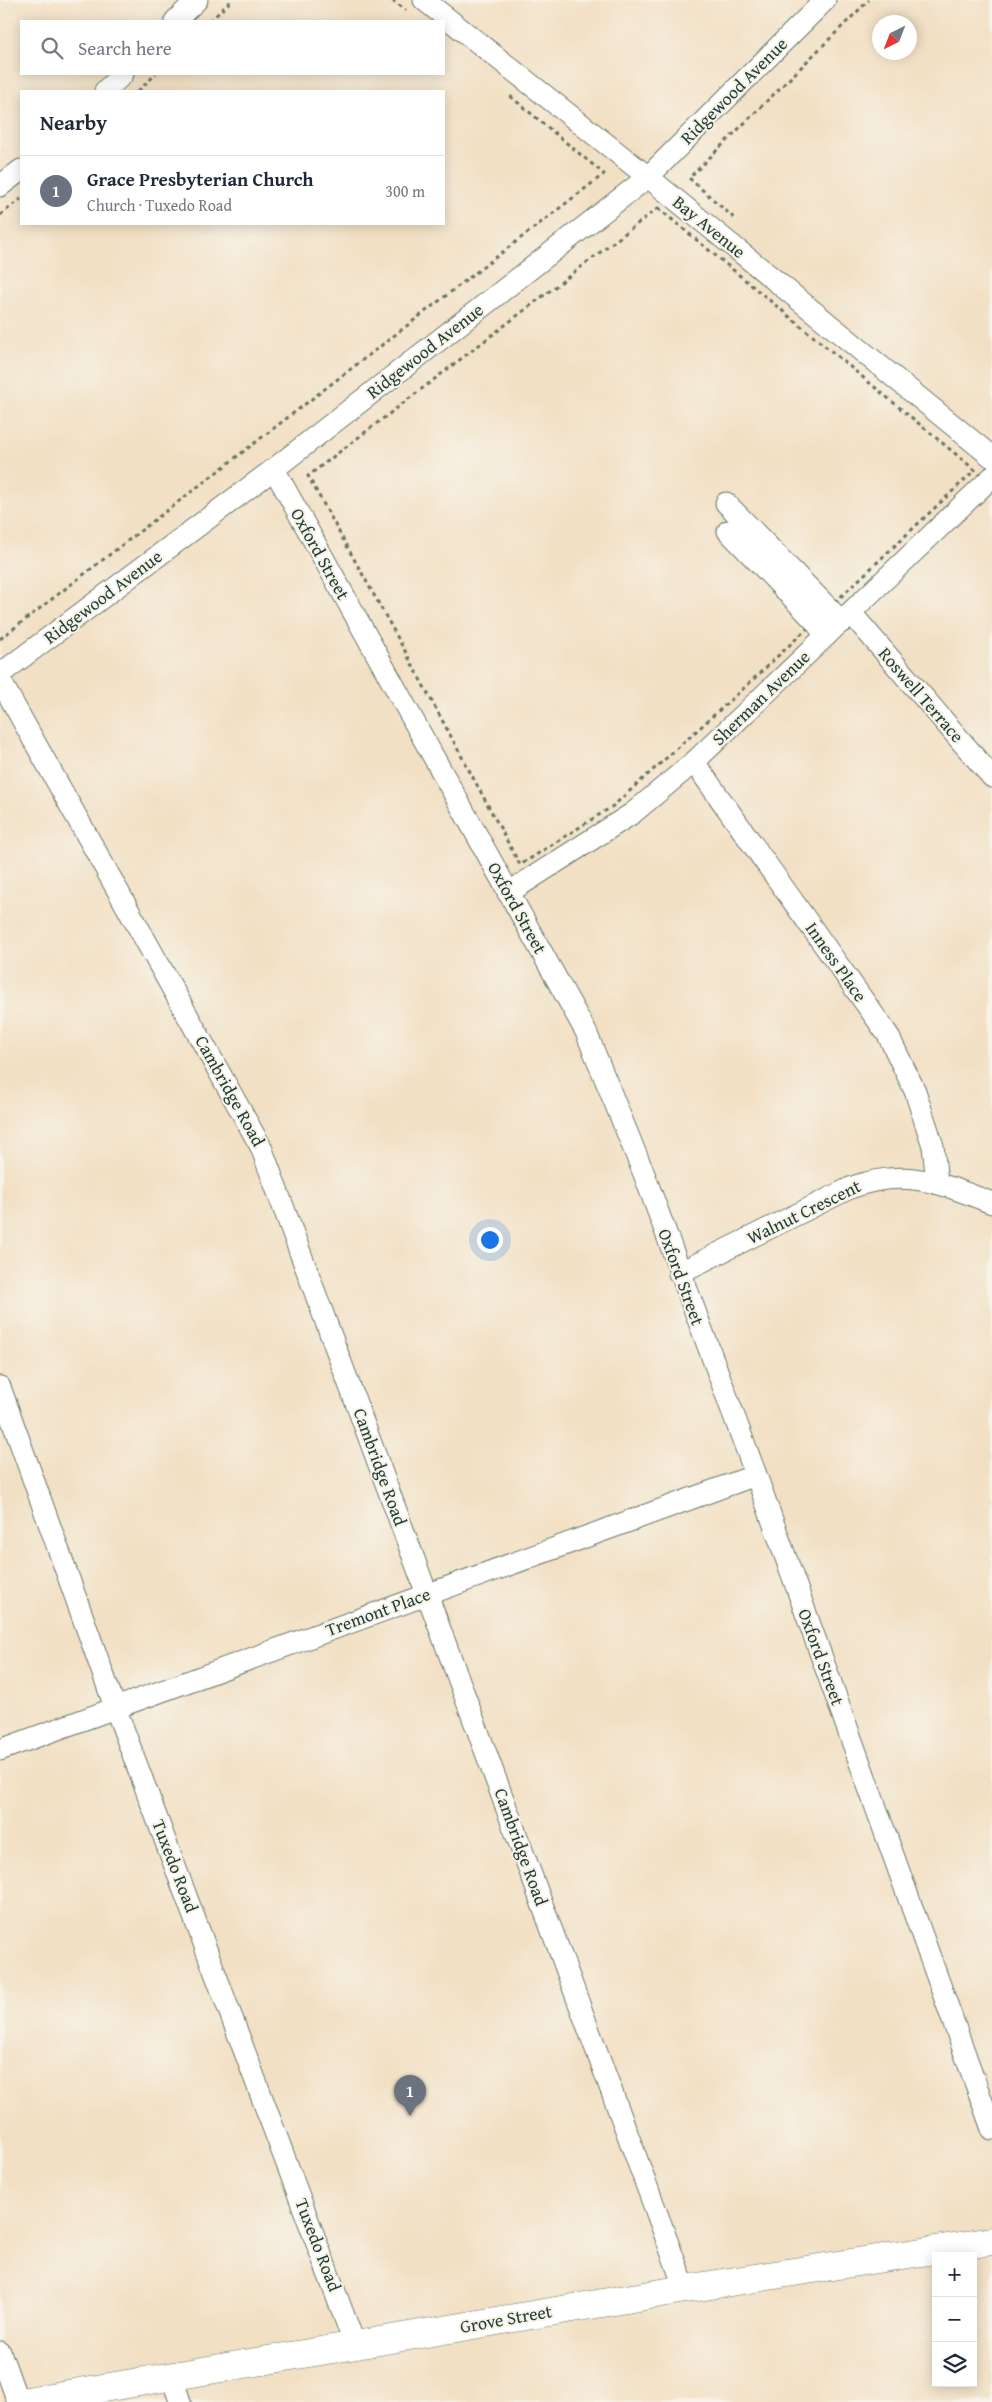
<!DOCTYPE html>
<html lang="en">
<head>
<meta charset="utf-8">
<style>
  :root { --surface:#fff; --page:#f6f6f7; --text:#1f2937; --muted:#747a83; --line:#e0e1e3; --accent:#b5179e }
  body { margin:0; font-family:"Gentium Book Plus",serif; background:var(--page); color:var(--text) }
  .controls { position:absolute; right:15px; bottom:15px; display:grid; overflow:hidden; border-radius:0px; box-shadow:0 2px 12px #0003 }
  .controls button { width:45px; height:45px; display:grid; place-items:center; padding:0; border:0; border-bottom:1px solid var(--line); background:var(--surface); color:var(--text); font:25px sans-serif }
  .compass { position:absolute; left:872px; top:15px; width:45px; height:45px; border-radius:50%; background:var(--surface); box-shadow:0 2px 12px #0003; rotate:222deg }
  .you { position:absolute; left:489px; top:1239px; width:18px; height:18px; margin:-12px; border:4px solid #fff; border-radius:50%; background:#1a73e8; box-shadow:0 0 0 8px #1a73e833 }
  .badge { display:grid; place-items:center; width:32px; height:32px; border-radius:50%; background:var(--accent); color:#fff; font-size:16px; font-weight:700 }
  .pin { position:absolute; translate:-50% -41px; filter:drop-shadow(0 1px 2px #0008) }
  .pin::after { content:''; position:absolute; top:26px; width:18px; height:15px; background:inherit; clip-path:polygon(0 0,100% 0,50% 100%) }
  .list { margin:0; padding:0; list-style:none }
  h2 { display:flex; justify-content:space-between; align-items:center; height:65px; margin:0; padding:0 20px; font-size:21px }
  h2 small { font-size:16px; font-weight:400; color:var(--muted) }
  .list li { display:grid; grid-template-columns:32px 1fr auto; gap:15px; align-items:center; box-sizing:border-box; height:70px; padding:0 20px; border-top:1px solid var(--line) }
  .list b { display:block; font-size:19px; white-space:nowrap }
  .list p { margin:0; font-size:16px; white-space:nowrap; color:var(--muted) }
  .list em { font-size:16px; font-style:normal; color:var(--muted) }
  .icon { flex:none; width:28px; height:28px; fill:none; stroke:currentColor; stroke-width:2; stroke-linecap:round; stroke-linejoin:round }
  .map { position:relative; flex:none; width:992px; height:2402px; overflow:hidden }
  .search { position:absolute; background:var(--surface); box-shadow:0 2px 12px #0003; left:20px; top:20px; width:425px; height:55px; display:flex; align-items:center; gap:12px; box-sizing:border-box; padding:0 18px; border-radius:0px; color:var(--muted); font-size:19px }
  .panel { position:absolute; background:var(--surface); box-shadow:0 2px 12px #0003; left:20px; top:90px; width:425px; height:135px; border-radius:0px }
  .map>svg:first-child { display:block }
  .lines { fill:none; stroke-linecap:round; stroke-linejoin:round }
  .minor-casing { stroke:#697666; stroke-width:23 }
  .major-casing { stroke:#697666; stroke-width:29 }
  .path { stroke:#697666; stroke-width:3; stroke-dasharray:4 4; stroke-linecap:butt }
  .minor { stroke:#fff; stroke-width:21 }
  .major { stroke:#fff; stroke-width:28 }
  .labels { text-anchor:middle; stroke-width:4; stroke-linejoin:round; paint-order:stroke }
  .street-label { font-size:18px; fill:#1f3d34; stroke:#f7f3e8 }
</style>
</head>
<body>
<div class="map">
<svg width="992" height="2402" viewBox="0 0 992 2402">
  <rect width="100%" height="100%" fill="#f7f3e8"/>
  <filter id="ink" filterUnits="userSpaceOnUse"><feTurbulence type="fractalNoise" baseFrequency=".02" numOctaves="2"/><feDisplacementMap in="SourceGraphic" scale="10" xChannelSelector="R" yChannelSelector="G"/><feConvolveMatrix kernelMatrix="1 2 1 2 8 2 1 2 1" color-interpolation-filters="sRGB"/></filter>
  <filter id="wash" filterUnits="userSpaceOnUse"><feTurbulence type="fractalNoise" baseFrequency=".0096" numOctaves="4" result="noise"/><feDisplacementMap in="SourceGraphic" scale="20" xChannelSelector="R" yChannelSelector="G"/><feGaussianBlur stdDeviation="1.12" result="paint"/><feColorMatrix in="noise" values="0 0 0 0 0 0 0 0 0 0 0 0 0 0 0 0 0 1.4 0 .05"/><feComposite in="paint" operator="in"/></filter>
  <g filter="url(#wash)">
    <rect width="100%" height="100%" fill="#f2e0c4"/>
  </g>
  <g filter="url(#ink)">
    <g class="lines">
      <defs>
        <g id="minor">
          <polyline points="424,0 648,177 992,457"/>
          <polyline points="175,21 197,0"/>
          <polyline points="105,91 123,74"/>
          <polyline points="0,186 21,170"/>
          <polyline points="274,469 586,1032 644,1174 756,1475 992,2129"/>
          <polyline points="726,503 842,622"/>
          <polyline points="728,531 815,621 826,636"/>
          <polyline points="851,613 992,777"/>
          <polyline points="0,674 274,469 648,177 825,0"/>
          <polyline points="0,680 261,1147 685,2289"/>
          <polyline points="694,762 888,1035 915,1091 933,1146 937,1182"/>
          <polyline points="508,893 633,813 694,762 992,477"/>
          <path d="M679 1273 850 1188C905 1167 940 1183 992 1203"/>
          <polyline points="0,1387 115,1707 355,2345"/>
          <polyline points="0,1750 756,1475"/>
          <polyline points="0,2352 18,2402"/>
          <polyline points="172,2376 180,2402"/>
        </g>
        <polyline id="major" points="21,2402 685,2289 992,2241"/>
      </defs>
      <!-- minor casing -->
      <use href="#minor" class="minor-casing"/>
      <!-- major casing -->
      <use href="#major" class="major-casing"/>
      <!-- path -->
      <g class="path">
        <polyline points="392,0 406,10"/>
        <polyline points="210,21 232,0"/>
        <polyline points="138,91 156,74"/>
        <polygon points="658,208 975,470 744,688 613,806 520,865 405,651 308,476"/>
        <polyline points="0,215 21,199"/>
        <polyline points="734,218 689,178 869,0"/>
        <polyline points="0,639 604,174 510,96"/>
      </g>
      <!-- minor -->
      <use href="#minor" class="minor"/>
      <!-- major -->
      <use href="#major" class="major"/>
    </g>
  </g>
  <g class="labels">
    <!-- street labels -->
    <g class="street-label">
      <text transform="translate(734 91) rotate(-45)" y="6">Ridgewood Avenue</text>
      <text transform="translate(709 227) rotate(39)" y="6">Bay Avenue</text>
      <text transform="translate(425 351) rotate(-38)" y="6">Ridgewood Avenue</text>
      <text transform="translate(320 554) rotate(61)" y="6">Oxford Street</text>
      <text transform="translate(103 597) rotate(-37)" y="6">Ridgewood Avenue</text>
      <text transform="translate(921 695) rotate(49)" y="6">Roswell Terrace</text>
      <text transform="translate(761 698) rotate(-44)" y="6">Sherman Avenue</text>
      <text transform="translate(517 908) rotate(61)" y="6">Oxford Street</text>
      <text transform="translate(836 962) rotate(55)" y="6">Inness Place</text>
      <text transform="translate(230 1091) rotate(61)" y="6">Cambridge Road</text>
      <text transform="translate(804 1212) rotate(-26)" y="6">Walnut Crescent</text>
      <text transform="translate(681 1277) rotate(70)" y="6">Oxford Street</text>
      <text transform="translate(380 1467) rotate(70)" y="6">Cambridge Road</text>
      <text transform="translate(378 1612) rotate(-20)" y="6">Tremont Place</text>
      <text transform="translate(821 1657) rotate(70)" y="6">Oxford Street</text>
      <text transform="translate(521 1847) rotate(70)" y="6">Cambridge Road</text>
      <text transform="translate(175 1866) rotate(69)" y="6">Tuxedo Road</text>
      <text transform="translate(318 2245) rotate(69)" y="6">Tuxedo Road</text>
      <text transform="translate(506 2319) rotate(-10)" y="6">Grove Street</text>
    </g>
  </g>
</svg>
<div class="controls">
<button>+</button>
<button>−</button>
<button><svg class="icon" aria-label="layers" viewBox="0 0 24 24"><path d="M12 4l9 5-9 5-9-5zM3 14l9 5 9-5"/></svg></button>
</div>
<svg class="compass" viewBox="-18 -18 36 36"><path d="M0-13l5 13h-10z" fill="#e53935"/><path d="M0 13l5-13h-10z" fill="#747a83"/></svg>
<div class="you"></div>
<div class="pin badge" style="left:410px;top:2116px;background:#6b7280">1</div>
<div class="search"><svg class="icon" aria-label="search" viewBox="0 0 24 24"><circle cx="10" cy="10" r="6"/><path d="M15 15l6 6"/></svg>Search here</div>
<section class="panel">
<h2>Nearby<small></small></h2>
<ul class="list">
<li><span class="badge" style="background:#6b7280">1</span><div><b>Grace Presbyterian Church</b><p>Church · Tuxedo Road</p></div><em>300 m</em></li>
</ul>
</section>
</div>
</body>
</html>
